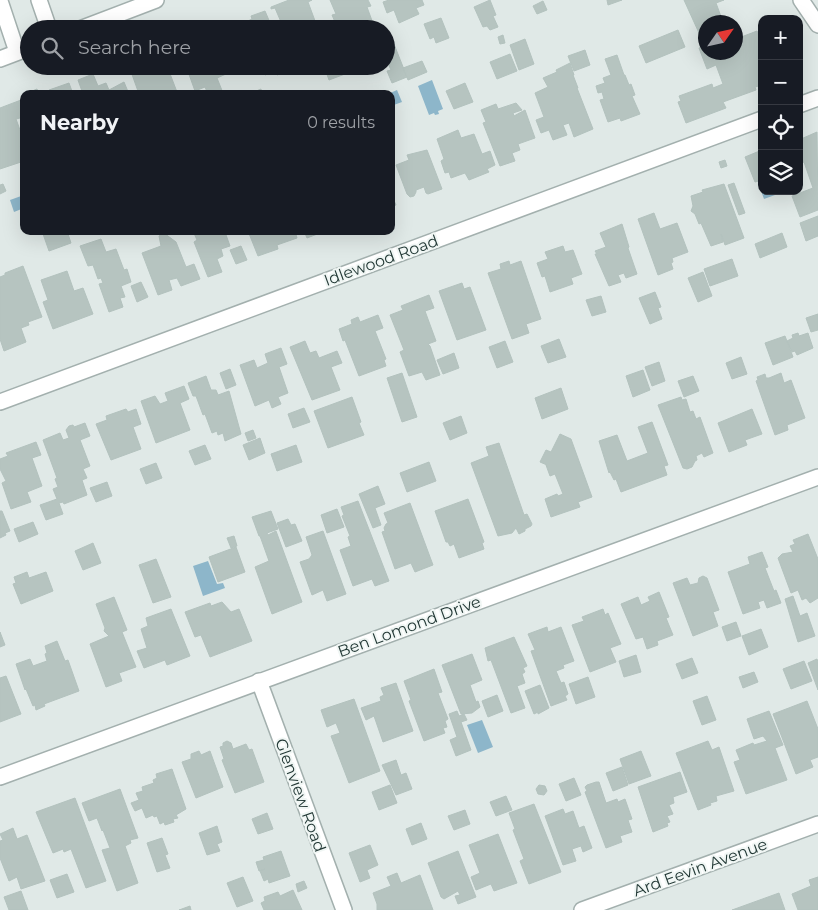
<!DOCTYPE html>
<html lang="en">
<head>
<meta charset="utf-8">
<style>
  :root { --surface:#171b24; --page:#242831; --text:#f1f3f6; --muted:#9ea1a6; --line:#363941 }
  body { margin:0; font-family:Montserrat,sans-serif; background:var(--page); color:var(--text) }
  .controls { position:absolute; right:15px; top:15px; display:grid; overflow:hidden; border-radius:10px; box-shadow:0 5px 20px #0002 }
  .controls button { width:45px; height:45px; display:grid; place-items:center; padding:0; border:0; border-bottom:1px solid var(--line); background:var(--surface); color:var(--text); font:25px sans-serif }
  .compass { position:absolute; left:698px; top:15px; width:45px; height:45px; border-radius:50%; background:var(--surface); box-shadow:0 5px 20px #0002; rotate:56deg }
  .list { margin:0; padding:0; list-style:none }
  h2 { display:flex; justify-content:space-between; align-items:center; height:65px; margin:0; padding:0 20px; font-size:21px }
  h2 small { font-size:16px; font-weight:400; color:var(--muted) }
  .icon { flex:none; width:28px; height:28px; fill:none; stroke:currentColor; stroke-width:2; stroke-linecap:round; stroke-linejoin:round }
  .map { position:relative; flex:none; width:818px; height:910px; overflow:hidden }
  .search { position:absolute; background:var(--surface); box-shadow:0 5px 20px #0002; left:20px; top:20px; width:375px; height:55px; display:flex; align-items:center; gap:12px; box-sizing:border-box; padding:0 18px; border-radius:28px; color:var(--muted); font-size:19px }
  .panel { position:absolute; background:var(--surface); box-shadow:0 5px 20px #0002; left:20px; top:90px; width:375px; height:145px; border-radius:10px }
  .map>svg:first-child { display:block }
  .water { fill:#8db6ca }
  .building { fill:#b6c4c0; stroke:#b3c2be }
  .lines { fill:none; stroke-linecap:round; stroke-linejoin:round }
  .minor-casing { stroke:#a3b0ae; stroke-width:18 }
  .minor { stroke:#fff; stroke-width:15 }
  .labels { text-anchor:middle; stroke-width:4; stroke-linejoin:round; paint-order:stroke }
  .street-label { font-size:16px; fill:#223835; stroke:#f0f6f4 }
</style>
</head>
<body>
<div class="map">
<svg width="818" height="910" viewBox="0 0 818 910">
  <rect width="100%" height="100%" fill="#e0e9e7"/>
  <!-- water -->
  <g class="water">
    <polygon points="432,80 443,109 438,111 439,114 435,115 434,113 429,115 418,86"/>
    <polygon points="397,90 402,102 391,106 391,94 388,94"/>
    <polygon points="762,184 762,191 786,191 764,199 759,185"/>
    <polygon points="24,195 24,208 14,212 10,200"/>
    <polygon points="208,561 217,584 223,583 225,588 203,596 193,566"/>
    <polygon points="482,720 493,747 478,753 467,725"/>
  </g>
  <!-- building -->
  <g class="building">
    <polygon points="289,0 312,0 308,2 318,29 284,29 275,8 271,9 271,7"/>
    <polygon points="330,0 368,0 371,6 367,7 375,29 342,29 339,21 335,22 332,15 336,14"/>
    <polygon points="389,0 422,0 424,5 416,8 419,14 399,23 394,10 387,13 383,2"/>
    <polygon points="490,0 496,15 493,16 498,27 490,30 487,26 483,27 474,7"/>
    <polygon points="607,0 622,0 608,5"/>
    <polygon points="684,0 724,0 716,3 723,22 706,22 706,30 699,33"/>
    <polygon points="543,1 547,10 537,14 533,6"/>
    <polygon points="265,11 271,25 269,26 270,29 239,29 249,25 248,21 252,19 251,16"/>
    <polygon points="441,18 449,38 436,43 434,37 430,39 424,24"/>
    <polygon points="678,30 685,47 646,63 639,46"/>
    <polygon points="757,31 762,43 762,55 760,56 762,60 762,85 755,87 756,90 723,102 726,108 686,123 678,102 681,101 679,96 712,84 713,88 723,84 716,65 707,69 699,48 706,46 706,52 736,52 736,39"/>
    <polygon points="390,34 407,77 392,83 387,71 391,70 386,59 386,35"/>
    <polygon points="503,35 505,43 500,44 498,37"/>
    <polygon points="525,39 534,64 519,70 510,45"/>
    <polygon points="585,50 590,65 574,71 568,56"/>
    <polygon points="510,54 517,71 497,79 490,62"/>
    <polygon points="617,55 624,75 625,75 629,85 631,84 635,95 632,96 640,114 621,121 620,118 608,122 600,100 604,99 602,92 598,93 596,86 605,83 603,78 611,75 605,59"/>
    <polygon points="422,61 427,72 408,80 403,68"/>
    <polygon points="570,63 574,75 573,75 578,88 577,88 593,129 574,137 569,123 563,125 567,135 553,140 549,130 541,133 536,120 544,117 535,93 548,87 543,78 557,72 556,70"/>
    <polygon points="129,66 167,66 177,92 171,94 161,94 160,92 139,94"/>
    <polygon points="186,66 223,66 226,74 217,78 223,93 208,94 205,87 195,91"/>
    <polygon points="245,66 286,66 288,71 277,75 275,71 265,75 262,67 247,73"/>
    <polygon points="324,66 343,66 345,74 329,80"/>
    <polygon points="93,74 98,86 106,83 109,90 124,82 129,94 83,94 78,80"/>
    <polygon points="69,83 73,94 51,94 49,90"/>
    <polygon points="465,83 473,102 454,109 446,91"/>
    <polygon points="37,89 39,94 25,94"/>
    <polygon points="261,89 262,94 249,94"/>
    <polygon points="21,100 24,109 24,117 16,119 24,141 24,145 20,146 24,155 24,161 0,169 0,108"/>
    <polygon points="516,103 522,110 513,113 514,116 525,110 535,138 518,144 520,150 512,153 515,161 500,166 483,123 486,122 481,110 496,104 498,109"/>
    <polygon points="458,130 461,138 474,134 482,154 490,151 495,165 487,169 489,172 469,180 465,173 451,178 449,172 445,173 441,161 444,159 437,139"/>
    <polygon points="817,132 818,210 800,217 792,196 813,188 804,162 799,164 799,136 801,139"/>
    <polygon points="427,150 442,189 428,194 426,193 424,187 416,190 416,192 414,196 410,197 407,194 396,165 409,160 407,155"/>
    <polygon points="762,150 762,180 755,182 745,157"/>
    <polygon points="725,160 727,166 721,168 719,162"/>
    <polygon points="734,183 745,213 739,215 728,185"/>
    <polygon points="3,184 6,191 0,194 0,185"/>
    <polygon points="724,184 744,238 725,245 721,234 723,242 711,246 701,223 699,224 695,214 691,211 693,206 691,196 703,192 702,190"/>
    <polygon points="391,194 396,205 391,207"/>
    <polygon points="654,213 660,229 677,223 688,252 672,258 673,262 671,263 673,269 658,275 638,219"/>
    <polygon points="818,216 818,236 806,241 800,223"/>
    <polygon points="622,224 629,247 628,248 637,274 626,278 624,273 618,275 621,282 609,286 595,254 597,254 595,251 606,247 600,233"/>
    <polygon points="42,231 67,231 71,243 49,251"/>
    <polygon points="193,231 225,232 230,246 221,249 223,256 217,259 222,272 208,277 194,242 197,240"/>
    <polygon points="248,231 295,231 297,238 277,245 278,249 258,256"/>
    <polygon points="304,231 320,231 320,233 307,238"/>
    <polygon points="164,233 176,242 186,267 194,264 200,279 181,286 177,278 169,280 172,290 158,295 142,253 161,246 159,236"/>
    <polygon points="782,233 787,247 760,258 755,244"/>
    <polygon points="101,239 106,252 116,249 124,270 127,269 131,282 121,286 125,297 120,298 123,307 109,312 99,284 103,283 101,278 98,279 93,265 88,266 80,246"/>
    <polygon points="241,246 247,260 236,264 230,250"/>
    <polygon points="563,246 565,252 573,250 582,274 571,278 573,284 550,292 545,276 542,277 537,263 548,259 545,252"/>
    <polygon points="732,259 738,276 710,286 704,269"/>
    <polygon points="509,261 510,265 521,261 541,319 526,324 529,333 512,339 488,273 501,269 500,264"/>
    <polygon points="23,266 42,317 28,322 29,325 21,328 26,342 4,351 0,339 0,277 5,275 5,273"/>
    <polygon points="67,271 74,291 83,288 93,314 53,329 43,302 48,300 41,280"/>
    <polygon points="703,272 712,296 698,302 688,278"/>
    <polygon points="141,282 148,297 137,302 131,286"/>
    <polygon points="462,283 464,289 470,287 486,330 457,340 439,291"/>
    <polygon points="655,292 661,307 658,308 662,319 650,324 639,298"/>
    <polygon points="429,295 434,308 425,311 436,341 428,344 430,346 440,375 426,380 422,372 409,376 400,352 404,350 390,315 403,310 401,306"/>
    <polygon points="601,296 606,312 592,316 586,300"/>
    <polygon points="818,314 818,330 811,332 806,318"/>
    <polygon points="378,315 383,328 375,331 386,359 384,360 386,366 359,376 345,340 343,341 339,329 352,324 351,320 358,317 360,322"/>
    <polygon points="798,333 799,336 808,333 813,348 797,355 795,351 792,352 787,341 793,338 792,335"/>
    <polygon points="785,336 793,357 773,365 765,343"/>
    <polygon points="559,339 566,357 548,363 541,346"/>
    <polygon points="305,341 310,353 316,351 319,358 337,351 342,363 331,367 340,390 312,400 290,347"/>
    <polygon points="505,341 513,362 497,368 489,347"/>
    <polygon points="281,348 287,364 279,367 288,393 278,397 281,404 272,408 269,400 255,406 240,365 254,360 257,368 268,363 265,354"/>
    <polygon points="454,353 459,368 443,374 437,360"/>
    <polygon points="741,357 747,374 732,379 726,363"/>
    <polygon points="659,362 665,381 652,386 645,367"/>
    <polygon points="230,369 236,385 226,389 220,373"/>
    <polygon points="643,370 650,390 633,397 626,376"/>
    <polygon points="402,373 417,417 402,422 387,378"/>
    <polygon points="781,373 784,383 791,380 805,418 787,425 788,430 775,435 756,381 758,380 757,377 765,374 766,378 769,378"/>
    <polygon points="206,376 211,390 216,390 218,395 229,391 241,434 225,441 223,433 218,435 217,431 212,433 205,414 203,415 196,396 193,396 188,383"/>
    <polygon points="693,376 699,391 684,397 678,381"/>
    <polygon points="184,386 189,399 180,403 190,430 156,443 141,401 155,396 160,404 168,401 165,393"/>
    <polygon points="561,388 568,409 542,419 535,398"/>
    <polygon points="352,397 361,422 359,423 364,435 328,448 314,411"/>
    <polygon points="681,397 682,400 686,399 690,412 693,411 696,419 700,417 713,453 704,457 702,453 696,456 697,460 695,461 692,467 687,469 683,468 658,405"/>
    <polygon points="304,408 310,422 293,428 288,414"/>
    <polygon points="126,409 128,412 136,409 141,424 133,427 141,449 111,460 96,424 107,420 106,416"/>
    <polygon points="752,409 762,434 745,440 747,445 729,452 718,423"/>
    <polygon points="461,416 467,433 450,440 443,423"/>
    <polygon points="652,422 668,465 664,466 667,475 621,492 616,479 614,480 610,472 609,473 599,441 617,435 627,461 648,453 638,427"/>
    <polygon points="85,423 90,436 80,440 90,466 83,469 87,478 82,480 87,495 64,504 63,502 59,503 63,514 46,520 40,505 57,499 53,489 58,487 55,479 57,478 43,440 60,433 63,440 69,438 66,430 69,426 73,425 74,427"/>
    <polygon points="253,430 256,438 248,441 245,433"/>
    <polygon points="560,434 571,439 592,497 578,502 580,507 551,517 545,499 557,494 558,496 563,494 555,474 550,476 546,465 547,465 540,462 546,450 551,452"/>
    <polygon points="260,438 265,453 249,460 243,445"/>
    <polygon points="36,442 41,455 32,458 42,486 27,492 31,502 11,509 2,483 6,481 0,469 0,459 8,456 6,453"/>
    <polygon points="499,443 524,515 527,514 532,524 531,526 525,529 525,531 519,534 516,528 512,533 498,536 471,463 489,456 486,447"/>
    <polygon points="205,445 211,459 195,465 189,451"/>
    <polygon points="296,445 302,462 277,471 271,454"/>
    <polygon points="429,462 436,481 407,492 400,473"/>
    <polygon points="156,463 162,478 146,484 140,469"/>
    <polygon points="107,482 112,496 96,502 90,488"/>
    <polygon points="378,486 385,504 375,508 381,525 373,528 359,494"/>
    <polygon points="468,499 484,542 482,543 484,549 459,558 454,544 450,546 448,542 446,542 435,511"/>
    <polygon points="358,501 389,581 375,586 372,579 353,586 340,550 351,546 348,537 350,536 342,516 344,515 341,507"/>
    <polygon points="410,503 433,565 415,572 411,563 395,569 382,532 385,531 384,528 386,524 388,523 384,513"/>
    <polygon points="337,509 344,527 327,533 321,515"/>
    <polygon points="0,511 2,511 10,531 5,533 6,535 0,538"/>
    <polygon points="271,511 278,529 267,533 268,535 276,531 302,602 272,614 255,567 269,561 260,536 259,536 252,517"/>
    <polygon points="288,519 291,525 295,524 302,541 286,547 277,523"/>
    <polygon points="33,522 38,534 19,542 14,529"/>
    <polygon points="323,531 346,594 327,601 323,590 312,595 300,562 309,559 312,555 306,537"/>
    <polygon points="808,534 818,559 818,598 810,603 806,598 802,600 798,590 791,593 778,558 782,554 793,552 790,546 795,544 793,540"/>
    <polygon points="234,536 237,546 231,548 227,538"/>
    <polygon points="93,543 101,563 83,570 75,551"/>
    <polygon points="236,547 245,572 218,582 209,557"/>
    <polygon points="762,552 768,567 765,568 774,591 776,590 781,603 767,608 764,600 758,602 760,608 743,614 728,572 750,564 748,557"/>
    <polygon points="156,559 171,597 153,603 139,565"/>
    <polygon points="27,572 29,578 46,572 53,591 21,604 13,584 16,583 14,577"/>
    <polygon points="703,576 707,578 719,610 713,612 718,626 693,636 673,583 687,578 690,585 698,583 699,578"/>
    <polygon points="659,592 669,617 666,618 673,635 657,641 658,645 647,649 643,637 636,639 621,604 638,597 641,605 650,601 648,597"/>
    <polygon points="793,596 800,616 807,613 815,636 798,642 785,599"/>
    <polygon points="114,597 127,630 122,632 136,667 119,673 122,681 106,687 90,644 109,636 104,631 105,628 96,604"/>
    <polygon points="222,602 231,612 239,609 252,641 210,657 201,635 195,637 185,612 210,603 211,606"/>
    <polygon points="171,609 190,656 167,665 165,660 144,668 137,651 147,648 141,629 148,626 146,618"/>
    <polygon points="603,609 605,615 608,613 621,644 610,648 616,662 590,672 572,625 584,621 582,617"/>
    <polygon points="736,622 741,636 727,641 722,627"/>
    <polygon points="547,627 548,632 561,627 574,661 563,665 564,668 556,671 561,683 564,682 568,694 565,696 567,700 551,706 531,651 535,650 528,634"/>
    <polygon points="761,629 768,647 749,655 742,636"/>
    <polygon points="0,632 5,645 0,647"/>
    <polygon points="514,637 527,666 523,668 525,672 522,674 525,683 517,686 525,708 511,713 491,660 488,661 485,648"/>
    <polygon points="57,641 65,661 68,660 79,691 44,704 45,706 36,710 35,705 33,706 26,689 25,690 16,664 30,659 33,666 47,661 45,654 47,653 45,646"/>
    <polygon points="472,654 482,680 470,685 476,702 478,701 480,707 472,713 461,714 442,665"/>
    <polygon points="636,655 641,672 624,677 619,661"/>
    <polygon points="692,658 698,673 682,679 676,664"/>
    <polygon points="817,659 818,662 818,690 808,663"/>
    <polygon points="804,661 812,681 791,689 783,669"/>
    <polygon points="434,669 442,692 438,693 448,719 445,721 447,727 443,728 445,733 424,741 409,701 411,700 404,681"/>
    <polygon points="754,672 758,682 743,688 739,677"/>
    <polygon points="6,676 21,714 0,722 0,678"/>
    <polygon points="588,677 595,697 576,704 569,684"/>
    <polygon points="396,683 413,731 383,742 374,716 366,720 361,708 381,701 380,697 384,695 381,688"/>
    <polygon points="540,685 549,708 538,714 538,712 534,714 525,691"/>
    <polygon points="497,695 503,711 488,717 482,701"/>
    <polygon points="707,696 716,720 702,725 693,701"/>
    <polygon points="354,699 380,771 349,783 331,736 340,733 336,723 327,727 321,710"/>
    <polygon points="807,701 818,729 818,757 810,760 813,767 796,774 773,714"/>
    <polygon points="457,711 459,716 464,714 467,720 461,722 471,750 456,756 450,740 457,737 449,714"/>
    <polygon points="769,711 783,745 775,748 787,780 746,794 734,762 740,760 736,750 753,743 754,745 767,741 763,736 754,739 747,719"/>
    <polygon points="227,741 231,743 233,749 246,744 249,750 252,749 264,782 235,793 222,760 224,759 220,747 223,746 223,743"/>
    <polygon points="708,741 712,750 719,747 734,791 716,796 717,801 710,803 711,805 698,810 676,753"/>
    <polygon points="199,751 201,755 210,751 223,787 196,798 182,762 191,759 191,754"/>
    <polygon points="641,751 651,776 629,784 620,759"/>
    <polygon points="396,760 401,775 406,773 412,789 396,795 382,765"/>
    <polygon points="622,767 628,785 613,791 606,773"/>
    <polygon points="172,769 186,809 176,815 178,818 173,819 174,822 165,825 164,822 160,824 157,816 154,817 153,815 146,818 142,808 135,811 131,803 139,800 136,793 143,791 142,787 154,783 153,780 157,778 156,774"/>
    <polygon points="680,772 687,792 673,797 674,803 669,805 673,814 667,816 670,822 667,823 668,826 653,832 638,787"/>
    <polygon points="574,778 581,795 566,801 559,784"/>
    <polygon points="596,782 599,782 606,803 617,799 618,802 625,799 632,819 628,820 632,832 620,836 622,842 606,848 585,792 587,791 585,787 587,785"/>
    <polygon points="390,785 397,803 379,810 372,792"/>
    <polygon points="539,785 545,786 547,791 544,795 538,794 536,789"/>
    <polygon points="120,789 138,838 130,840 131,843 125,846 138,883 117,891 102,850 110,848 103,830 102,831 97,818 89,821 82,803"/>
    <polygon points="506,796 512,810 496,816 490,802"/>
    <polygon points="75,798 106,881 86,888 71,849 64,852 63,849 53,853 36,812"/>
    <polygon points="534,804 561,872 529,884 520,861 524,859 513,830 515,829 509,813"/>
    <polygon points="563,809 565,814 573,811 579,828 584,826 592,848 583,852 581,846 572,849 576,861 563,865 545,816"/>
    <polygon points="465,810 470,824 454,830 448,816"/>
    <polygon points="267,813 273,829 258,834 252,819"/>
    <polygon points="421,823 427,839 412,845 406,829"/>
    <polygon points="217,826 222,842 217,844 220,851 207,855 199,833"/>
    <polygon points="13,828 17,839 27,835 45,881 21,889 17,877 9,881 0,858 0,841 3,840 0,834"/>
    <polygon points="498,834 517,883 494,891 491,884 476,890 471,877 480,873 469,845"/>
    <polygon points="162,838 168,854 165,855 170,868 157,872 147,843"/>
    <polygon points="370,845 378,865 367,870 370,878 360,882 349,853"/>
    <polygon points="281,851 290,876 269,883 268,879 264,881 260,871 265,869 259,871 256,862 264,860 263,857"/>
    <polygon points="458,851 476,897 458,904 455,896 460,895 458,891 444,899 441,897 428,863"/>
    <polygon points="397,873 401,883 420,875 433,910 377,910 377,904 373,893 391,886 387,877"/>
    <polygon points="67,874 74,892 57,898 50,880"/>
    <polygon points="243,877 253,901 237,907 227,883"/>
    <polygon points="818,877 818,910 798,910 792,894 811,886 809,880"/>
    <polygon points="304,881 307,888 298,892 296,884"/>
    <polygon points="293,890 302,910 264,910 261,903 265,901 264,897 278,892 280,896"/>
    <polygon points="21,891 28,910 9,910 4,897"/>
    <polygon points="779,893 785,910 732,910"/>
    <polygon points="190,906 191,910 179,910"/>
  </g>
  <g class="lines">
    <defs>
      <g id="minor">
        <polyline points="39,0 49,29"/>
        <polyline points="801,0 818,25"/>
        <polyline points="0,1 17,52"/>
        <polyline points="80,29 156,0"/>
        <polyline points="0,59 29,48"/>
        <polyline points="799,105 818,98"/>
        <polyline points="0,402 762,119"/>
        <polyline points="259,681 344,910"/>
        <polyline points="0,777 818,477"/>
        <polyline points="582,910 818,824"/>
      </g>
    </defs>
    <!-- minor casing -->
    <use href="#minor" class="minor-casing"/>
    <!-- minor -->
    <use href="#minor" class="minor"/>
  </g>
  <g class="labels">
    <!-- street labels -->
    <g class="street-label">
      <text transform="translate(381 260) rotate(-20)" y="6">Idlewood Road</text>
      <text transform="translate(409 626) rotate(-20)" y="6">Ben Lomond Drive</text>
      <text transform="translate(301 795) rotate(70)" y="6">Glenview Road</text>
      <text transform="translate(700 867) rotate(-20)" y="6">Ard Eevin Avenue</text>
    </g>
  </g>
</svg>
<div class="controls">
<button>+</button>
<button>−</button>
<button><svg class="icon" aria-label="locate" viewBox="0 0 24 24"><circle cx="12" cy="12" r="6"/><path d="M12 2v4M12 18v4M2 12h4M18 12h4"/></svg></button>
<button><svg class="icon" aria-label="layers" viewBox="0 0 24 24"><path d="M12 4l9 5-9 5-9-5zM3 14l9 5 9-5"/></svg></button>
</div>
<svg class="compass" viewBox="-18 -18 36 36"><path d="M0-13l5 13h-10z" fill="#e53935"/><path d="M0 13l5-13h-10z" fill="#9ea1a6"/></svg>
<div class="search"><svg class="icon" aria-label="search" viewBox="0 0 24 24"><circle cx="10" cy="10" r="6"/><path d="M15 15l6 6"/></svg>Search here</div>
<section class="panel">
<h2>Nearby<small>0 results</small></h2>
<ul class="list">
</ul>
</section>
</div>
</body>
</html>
